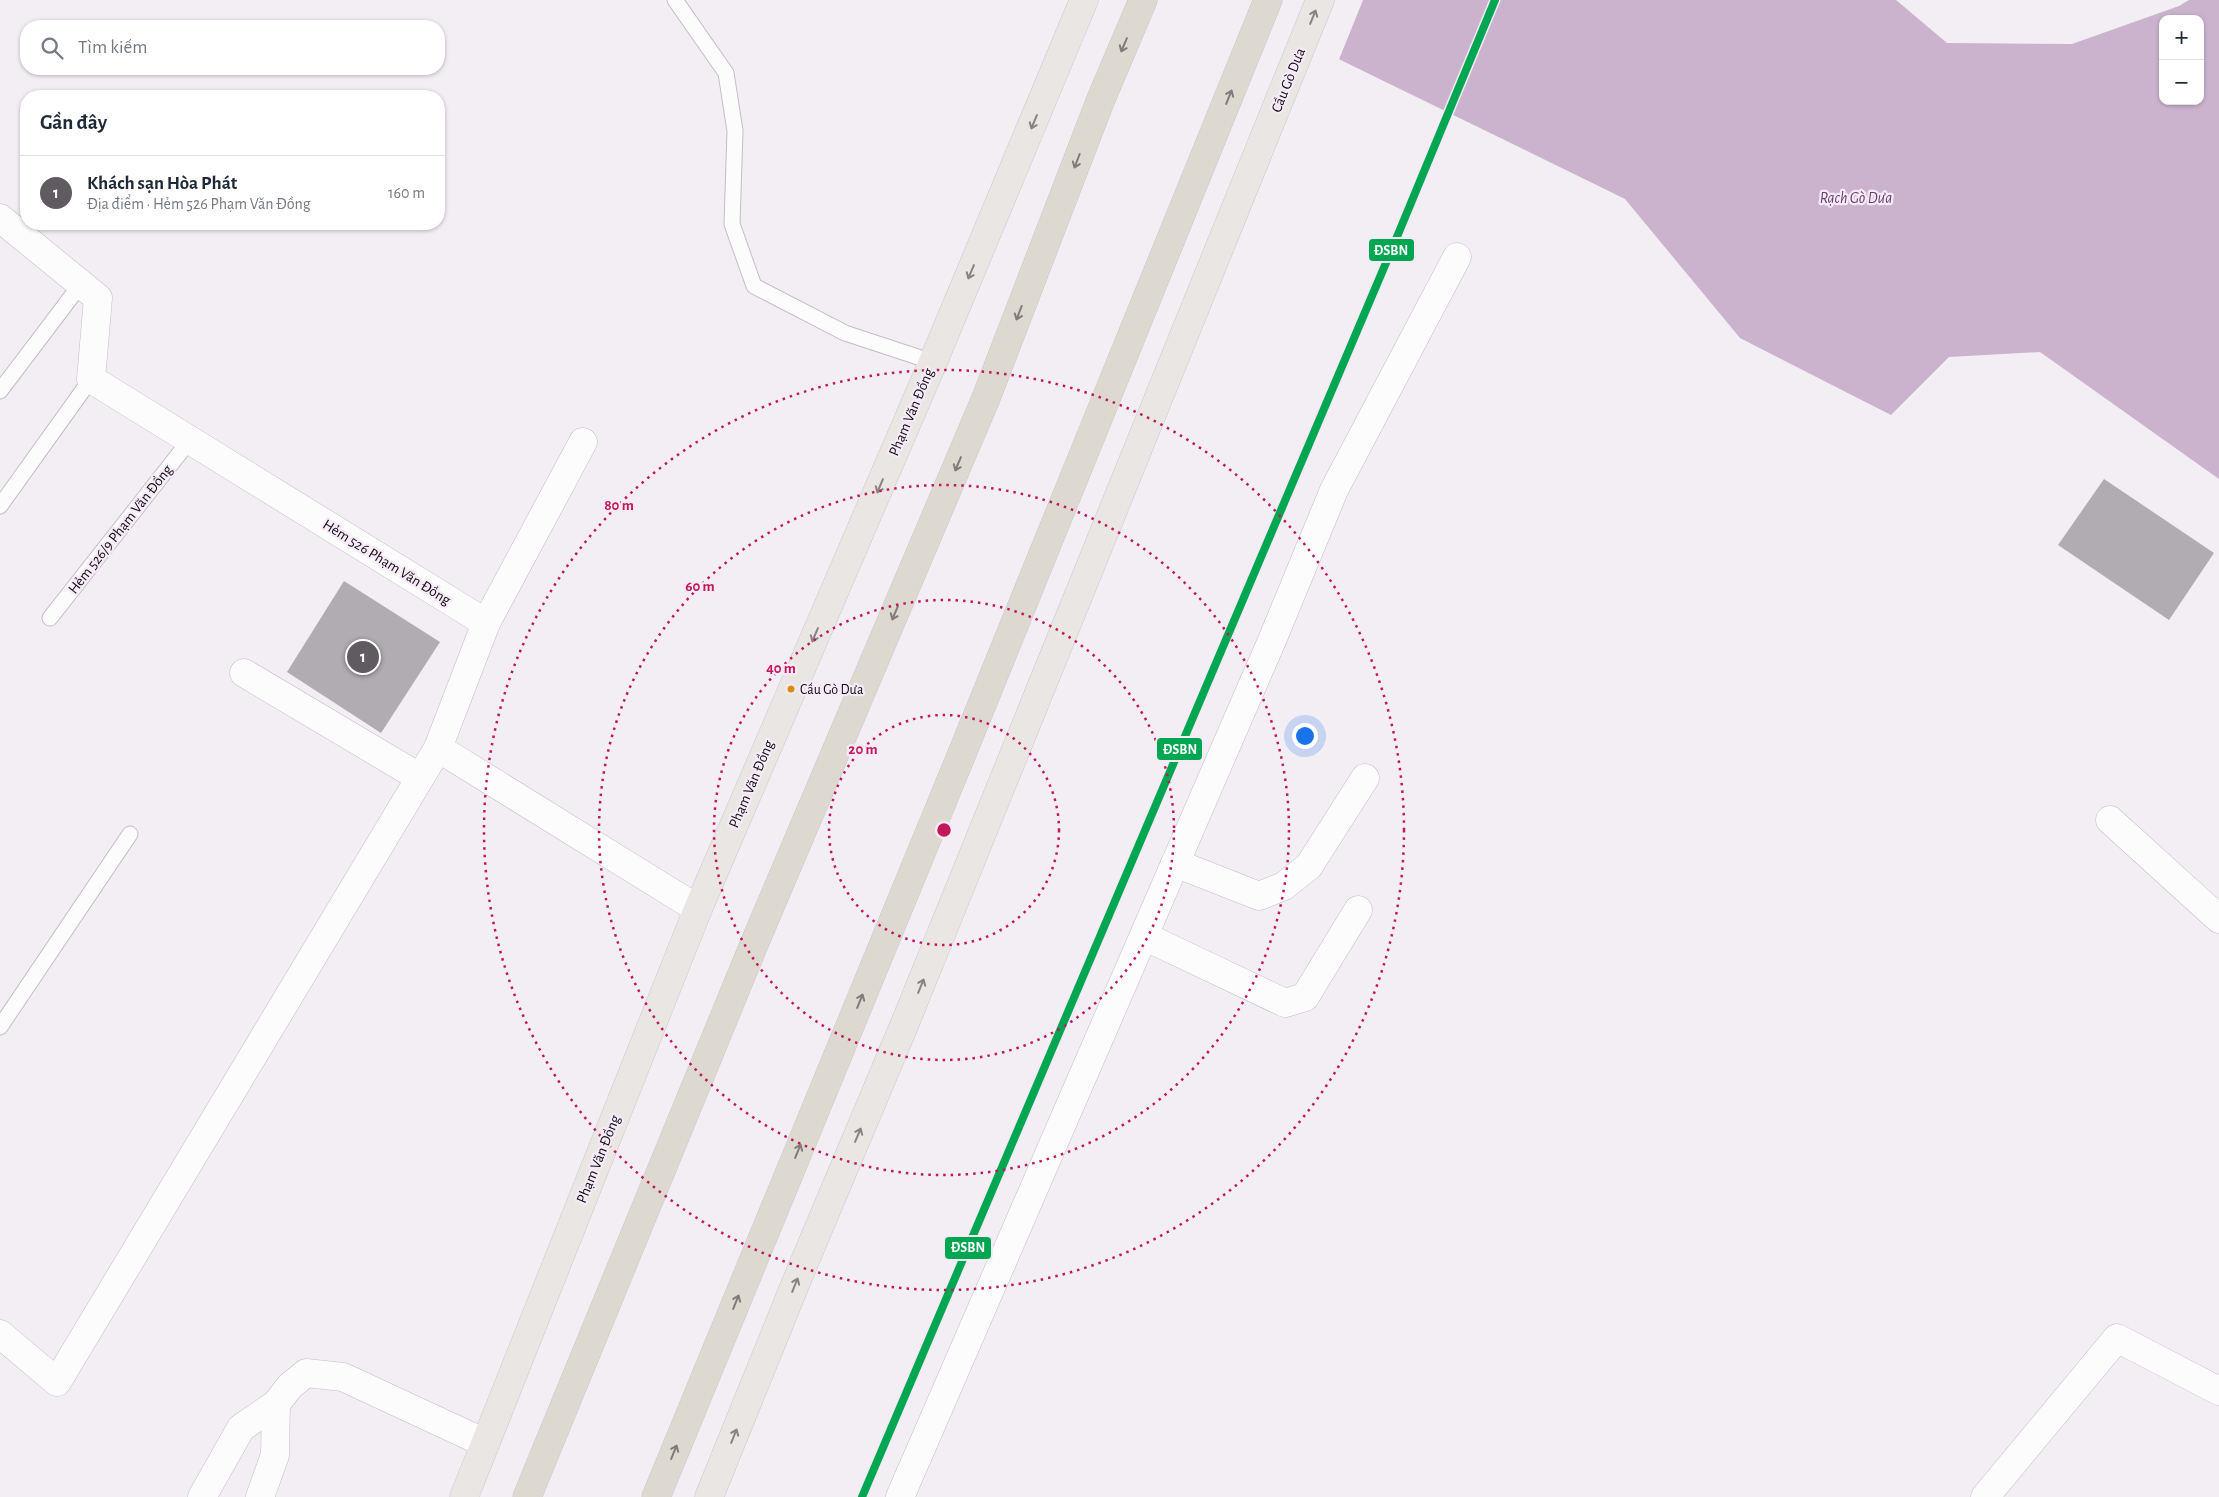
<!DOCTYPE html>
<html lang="vi">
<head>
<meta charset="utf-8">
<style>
  :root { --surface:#fff; --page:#f6f6f7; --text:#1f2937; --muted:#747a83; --line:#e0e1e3; --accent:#5f5b60 }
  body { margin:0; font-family:"Alegreya Sans",sans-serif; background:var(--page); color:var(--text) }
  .controls { position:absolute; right:15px; top:15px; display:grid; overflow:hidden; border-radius:10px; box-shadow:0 1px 4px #0004 }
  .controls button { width:45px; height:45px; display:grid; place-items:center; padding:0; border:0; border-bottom:1px solid var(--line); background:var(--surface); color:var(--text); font:25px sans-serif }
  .you { position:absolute; left:1304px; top:735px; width:18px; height:18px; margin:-12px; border:4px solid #fff; border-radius:50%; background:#1a73e8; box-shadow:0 0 0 8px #1a73e833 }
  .badge { display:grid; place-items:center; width:32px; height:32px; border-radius:50%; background:var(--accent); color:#fff; font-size:16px; font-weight:700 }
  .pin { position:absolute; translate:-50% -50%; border:2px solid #fff; box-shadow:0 1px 5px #0006 }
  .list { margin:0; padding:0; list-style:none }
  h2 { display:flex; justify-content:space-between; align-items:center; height:65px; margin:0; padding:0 20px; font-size:21px }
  h2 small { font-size:16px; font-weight:400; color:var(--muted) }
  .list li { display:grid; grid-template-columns:32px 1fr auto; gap:15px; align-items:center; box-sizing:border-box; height:75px; padding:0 20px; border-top:1px solid var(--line) }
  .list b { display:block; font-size:19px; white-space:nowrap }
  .list p { margin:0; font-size:16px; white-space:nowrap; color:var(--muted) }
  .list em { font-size:16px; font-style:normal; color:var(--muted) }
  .icon { flex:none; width:28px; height:28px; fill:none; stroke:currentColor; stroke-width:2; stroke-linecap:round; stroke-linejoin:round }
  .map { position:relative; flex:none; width:2219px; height:1497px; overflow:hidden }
  .search { position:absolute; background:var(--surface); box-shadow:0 1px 4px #0004; left:20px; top:20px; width:425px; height:55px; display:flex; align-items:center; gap:12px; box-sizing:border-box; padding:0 18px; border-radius:20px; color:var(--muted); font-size:19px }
  .panel { position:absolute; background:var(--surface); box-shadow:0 1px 4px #0004; left:20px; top:90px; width:425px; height:140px; border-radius:20px }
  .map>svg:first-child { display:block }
  .water { fill:#cbb3ce; fill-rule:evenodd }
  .pier { fill:#f3edf4 }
  .building { fill:#b0acb1 }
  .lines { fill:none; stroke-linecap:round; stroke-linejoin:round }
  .lane-casing { stroke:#c2bec3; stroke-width:17 }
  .street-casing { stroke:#c2bec3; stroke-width:29 }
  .primary-casing { stroke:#cbc8cb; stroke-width:29 }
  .highway-casing { stroke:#cbc8cb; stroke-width:29 }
  .lane { stroke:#fdfcfd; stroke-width:15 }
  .street { stroke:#fdfcfd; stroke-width:28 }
  .primary { stroke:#eae6e3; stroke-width:28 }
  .highway { stroke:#ddd8d0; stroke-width:28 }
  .rail-1-casing { stroke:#f6eaf7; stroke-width:11 }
  .rail-1 { stroke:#00a651; stroke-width:8 }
  .oneway { stroke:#878484 }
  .oneway2 { stroke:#807c7a }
  .ring { fill:none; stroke:#c2185b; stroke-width:2.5; stroke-dasharray:2.5 5 }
  .bus-dot { fill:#d48f02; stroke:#f6eaf7; stroke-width:2 }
  .labels { text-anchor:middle; stroke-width:4.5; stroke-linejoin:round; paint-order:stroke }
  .bus-label { font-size:14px; fill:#0f0c10; stroke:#f6eaf7; text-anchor:start }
  .street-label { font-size:15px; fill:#0f0c10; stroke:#f6eaf7 }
  .water-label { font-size:16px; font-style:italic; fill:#683e6e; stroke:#f6eaf7 }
  .centre { fill:#c2185b; stroke:#f6eaf7; stroke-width:2.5 }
  .ring-label { font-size:15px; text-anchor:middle; font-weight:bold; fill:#c2185b; stroke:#f6eaf7; stroke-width:4.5; stroke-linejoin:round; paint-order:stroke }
  .line-badge { stroke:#f6eaf7; stroke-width:2 }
  .badge-label { font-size:14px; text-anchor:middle; font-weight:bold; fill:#fff }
</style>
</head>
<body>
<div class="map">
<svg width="2219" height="1497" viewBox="0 0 2219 1497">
  <rect width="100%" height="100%" fill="#f3edf4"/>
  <!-- water -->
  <path class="water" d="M1218 0H1896L1947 43 2072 44 2179 6 2189 0H2219V479L2040 352 1949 357 1891 415 1740 338 1625 199ZM2163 19H2200V101H2163Z"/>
  <!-- pier -->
  <polygon class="pier" points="1216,0 1363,0 1338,62"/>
  <!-- building -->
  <g class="building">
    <polygon points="2104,479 2214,553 2169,620 2058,545"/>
    <polygon points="344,581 440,642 381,733 287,672"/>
  </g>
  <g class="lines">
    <defs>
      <g id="lane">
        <polyline points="675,0 726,73 735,131 732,224 754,286 845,333 933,362"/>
        <polyline points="0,391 81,284"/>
        <polyline points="0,506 91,379"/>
        <polyline points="50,618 190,440"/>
        <polyline points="0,1027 130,834"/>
      </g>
      <g id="street">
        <polyline points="0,218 98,298 91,379 486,623 438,748 698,909"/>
        <polyline points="486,623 583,442"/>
        <polyline points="244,673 419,777"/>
        <polyline points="2110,820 2219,919"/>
        <polyline points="1175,863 1259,896 1284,886 1309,866 1365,778"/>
        <polyline points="1144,936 1285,1003 1305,997 1358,910"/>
        <polyline points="0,1334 57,1382 438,748"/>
        <polyline points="202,1497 241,1428 276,1404 290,1386 306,1373 343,1377 485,1443"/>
        <polyline points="260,1497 275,1455 276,1404"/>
        <polyline points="900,1497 1273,638 1334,490 1457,257"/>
        <polyline points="1985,1497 2117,1338 2219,1391"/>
      </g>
      <g id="primary">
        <polyline points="464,1497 698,909 933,362 1084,0"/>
        <polyline points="709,1497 799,1275 903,1028 1320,0"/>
      </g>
      <g id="highway">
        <polyline points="527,1497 755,942 986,398 1101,99 1143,0"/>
        <polyline points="656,1497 961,756 1268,0"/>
      </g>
    </defs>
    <!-- lane casing -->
    <use href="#lane" class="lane-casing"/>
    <!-- street casing -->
    <use href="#street" class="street-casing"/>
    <!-- primary casing -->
    <use href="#primary" class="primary-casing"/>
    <!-- highway casing -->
    <use href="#highway" class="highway-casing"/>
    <!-- lane -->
    <use href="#lane" class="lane"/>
    <!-- street -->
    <use href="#street" class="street"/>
    <!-- primary -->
    <use href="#primary" class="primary"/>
    <!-- highway -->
    <use href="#highway" class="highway"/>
    <defs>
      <polyline id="rail-1" points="862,1497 1394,244 1495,0"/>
    </defs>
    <!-- rail-1 casing -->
    <use href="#rail-1" class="rail-1-casing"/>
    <!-- rail-1 -->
    <use href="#rail-1" class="rail-1"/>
  </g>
  <!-- one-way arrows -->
  <defs><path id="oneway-shaft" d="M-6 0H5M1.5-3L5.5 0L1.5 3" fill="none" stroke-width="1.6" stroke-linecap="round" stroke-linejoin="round" transform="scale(1.25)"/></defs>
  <g class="oneway">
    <use href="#oneway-shaft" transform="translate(1313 17) rotate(-68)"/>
    <use href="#oneway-shaft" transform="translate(1034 122) rotate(113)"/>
    <use href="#oneway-shaft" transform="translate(971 272) rotate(113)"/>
    <use href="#oneway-shaft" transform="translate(880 486) rotate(113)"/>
    <use href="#oneway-shaft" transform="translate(815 635) rotate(113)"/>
    <use href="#oneway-shaft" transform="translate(921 986) rotate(-68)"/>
    <use href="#oneway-shaft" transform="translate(858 1135) rotate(-67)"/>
    <use href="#oneway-shaft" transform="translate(795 1285) rotate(-68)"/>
    <use href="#oneway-shaft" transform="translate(734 1436) rotate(-68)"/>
  </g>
  <g class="oneway2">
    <use href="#oneway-shaft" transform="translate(1124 45) rotate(113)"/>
    <use href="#oneway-shaft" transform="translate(1229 97) rotate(-68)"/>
    <use href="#oneway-shaft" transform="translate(1077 161) rotate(111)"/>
    <use href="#oneway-shaft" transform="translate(1019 313) rotate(111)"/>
    <use href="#oneway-shaft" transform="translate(958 464) rotate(113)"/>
    <use href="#oneway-shaft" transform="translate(895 613) rotate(113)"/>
    <use href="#oneway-shaft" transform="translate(860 1001) rotate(-68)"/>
    <use href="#oneway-shaft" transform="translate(798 1151) rotate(-68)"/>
    <use href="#oneway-shaft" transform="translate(736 1302) rotate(-68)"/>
    <use href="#oneway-shaft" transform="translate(674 1452) rotate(-68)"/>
  </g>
  <!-- distance rings -->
  <g class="ring">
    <circle cx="944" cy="830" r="115"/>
    <circle cx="944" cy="830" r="230"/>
    <circle cx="944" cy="830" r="345"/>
    <circle cx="944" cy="830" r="460"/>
  </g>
  <!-- markers -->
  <circle class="bus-dot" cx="791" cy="689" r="4.5"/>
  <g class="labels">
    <!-- bus labels -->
    <g class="bus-label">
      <text x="800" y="694">Cầu Gò Dưa</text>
    </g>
    <!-- street labels -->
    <g class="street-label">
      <text transform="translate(1288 80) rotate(-68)" y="5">Cầu Gò Dưa</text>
      <text transform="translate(911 412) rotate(-67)" y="5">Phạm Văn Đồng</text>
      <text transform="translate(120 529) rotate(-52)" y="5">Hẻm 526/9 Phạm Văn Đồng</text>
      <text transform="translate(387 562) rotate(32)" y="5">Hẻm 526 Phạm Văn Đồng</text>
      <text transform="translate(751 784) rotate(-67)" y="5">Phạm Văn Đồng</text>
      <text transform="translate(598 1159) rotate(-68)" y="5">Phạm Văn Đồng</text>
    </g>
    <!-- water labels -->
    <g class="water-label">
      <text x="1856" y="203">Rạch Gò Dưa</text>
    </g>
  </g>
  <circle cx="944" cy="830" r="8" class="centre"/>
  <g class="ring-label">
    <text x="619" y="510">80 m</text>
    <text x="700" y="591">60 m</text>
    <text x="781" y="673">40 m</text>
    <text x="863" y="754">20 m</text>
  </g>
  <g class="line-badge">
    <rect x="1368" y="238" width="47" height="24" rx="5" fill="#00a651"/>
    <rect x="1156" y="737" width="47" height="24" rx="5" fill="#00a651"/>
    <rect x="944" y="1236" width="48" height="24" rx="5" fill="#00a651"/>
  </g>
  <g class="badge-label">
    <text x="1391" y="255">ĐSBN</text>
    <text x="1180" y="754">ĐSBN</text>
    <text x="968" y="1252">ĐSBN</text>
  </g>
</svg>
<div class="controls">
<button>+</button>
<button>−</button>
</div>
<div class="you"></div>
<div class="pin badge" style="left:363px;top:657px">1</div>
<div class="search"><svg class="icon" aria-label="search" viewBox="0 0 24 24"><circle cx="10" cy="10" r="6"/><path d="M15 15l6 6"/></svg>Tìm kiếm</div>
<section class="panel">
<h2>Gần đây<small></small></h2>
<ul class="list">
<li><span class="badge">1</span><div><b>Khách sạn Hòa Phát</b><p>Địa điểm · Hẻm 526 Phạm Văn Đồng</p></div><em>160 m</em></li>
</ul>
</section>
</div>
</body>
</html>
